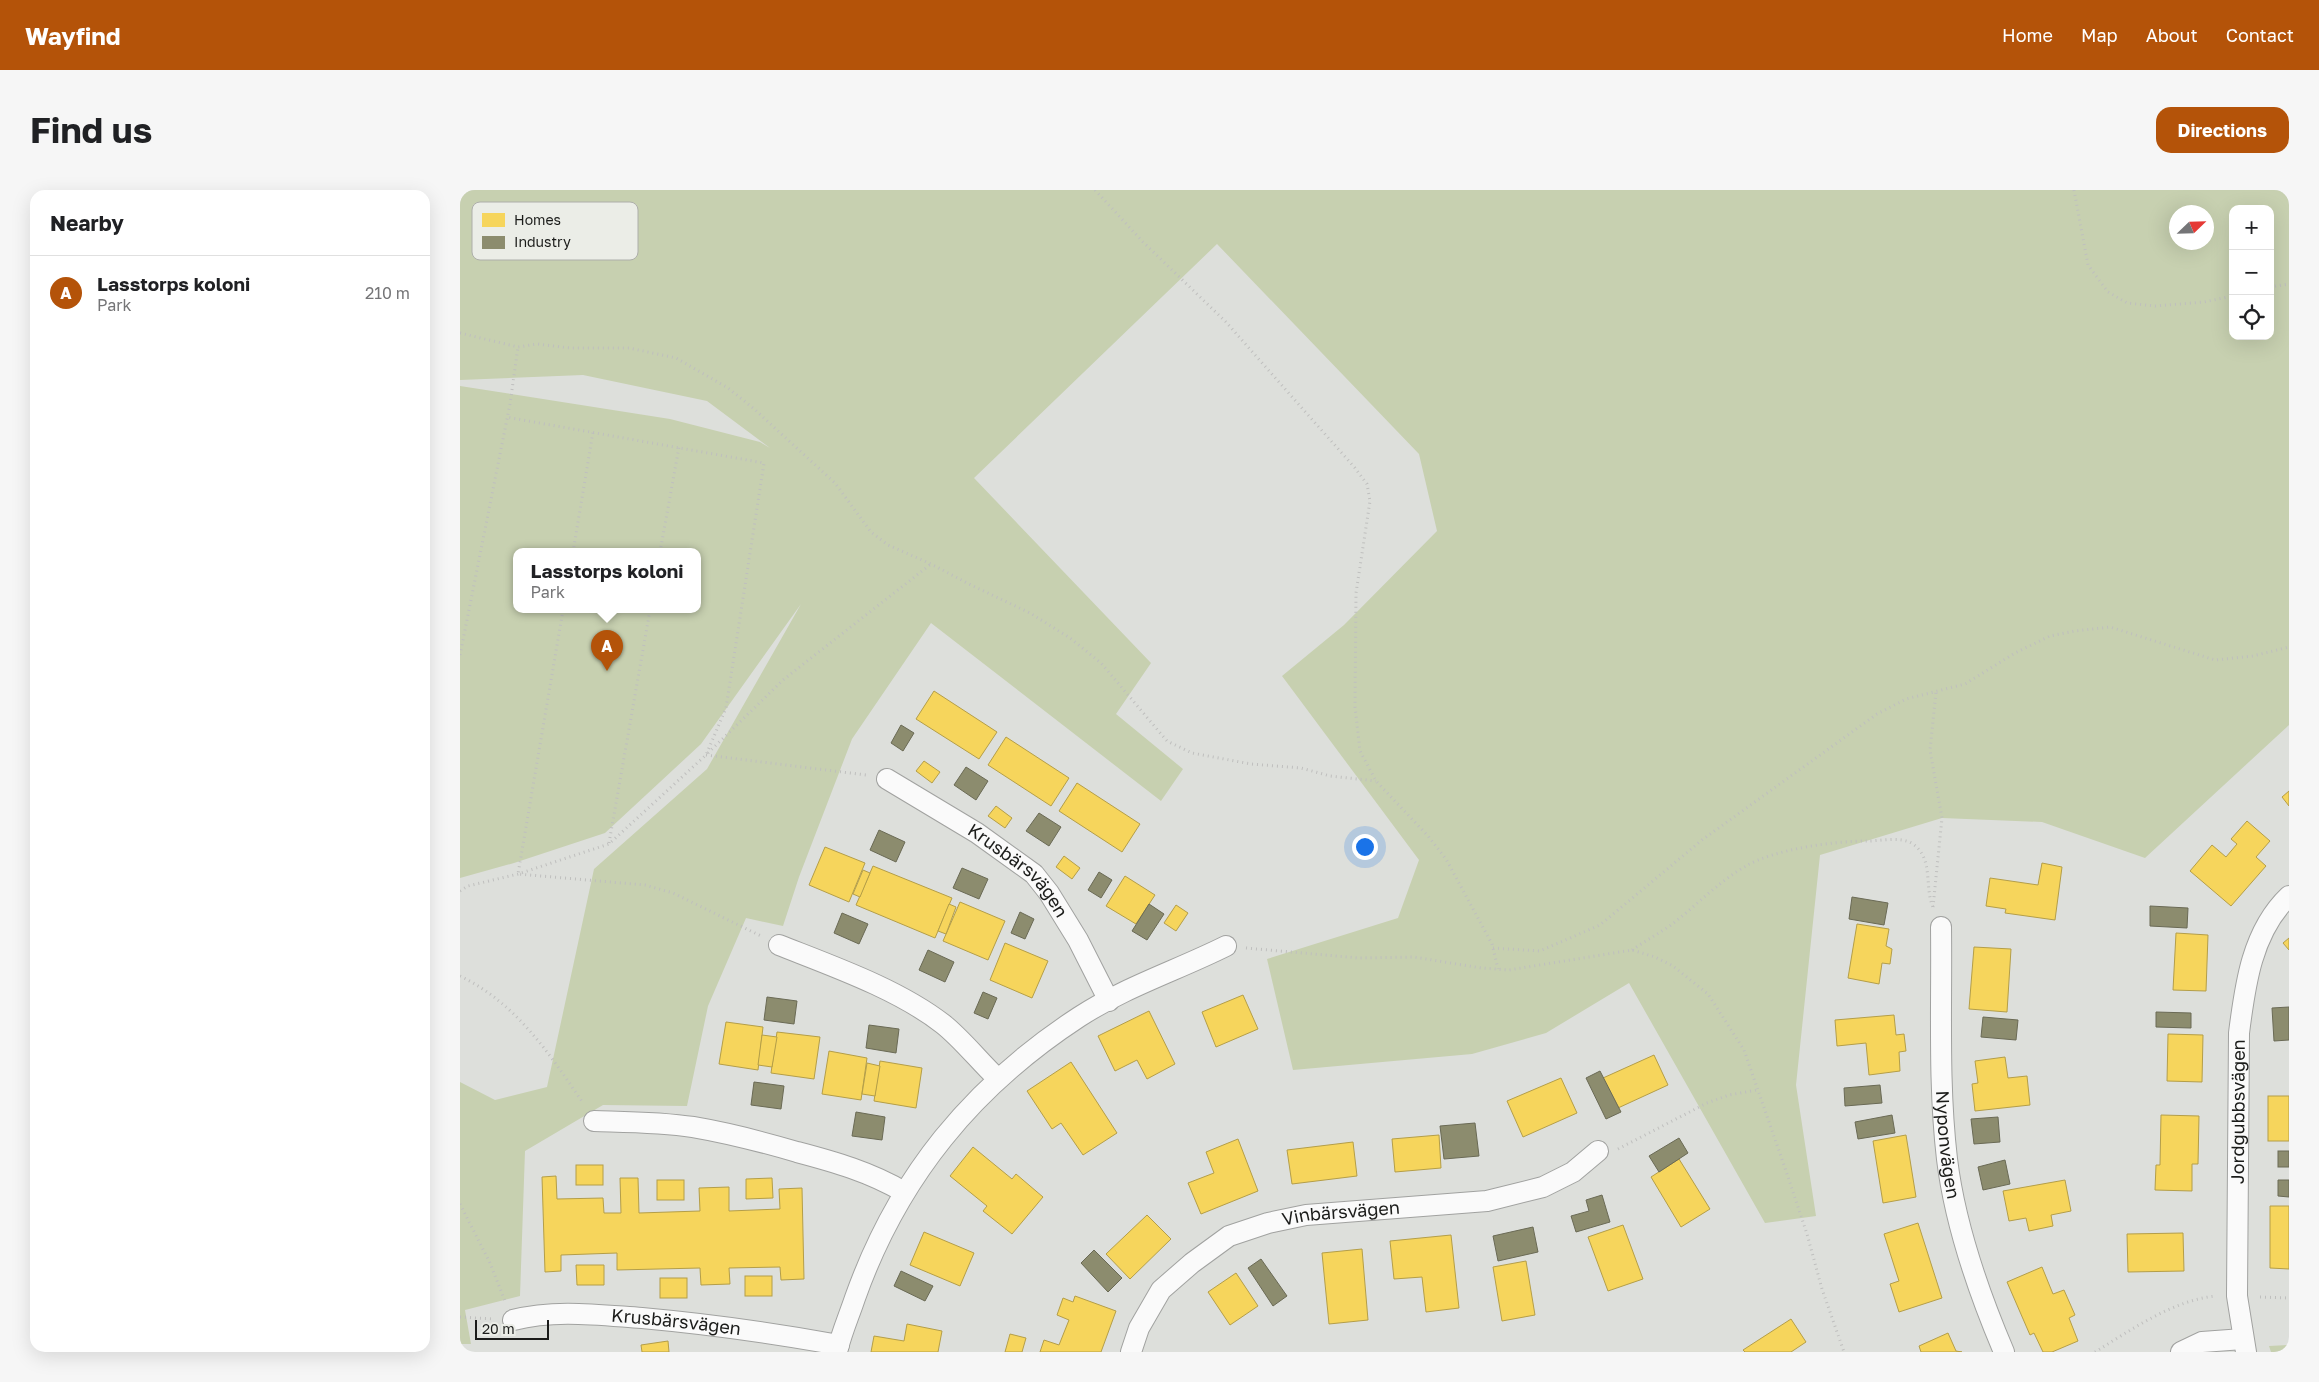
<!DOCTYPE html>
<html lang="en">
<head>
<meta charset="utf-8">
<style>
  :root { --surface:#fff; --page:#f6f6f6; --text:#202124; --muted:#757577; --line:#e0e0e0; --accent:#b45309 }
  body { margin:0; font-family:"Golos Text",sans-serif; background:var(--page); color:var(--text) }
  .controls { position:absolute; right:15px; top:15px; display:grid; overflow:hidden; border-radius:10px; box-shadow:0 5px 20px #0002 }
  .controls button { width:45px; height:45px; display:grid; place-items:center; padding:0; border:0; border-bottom:1px solid var(--line); background:var(--surface); color:var(--text); font:25px sans-serif }
  .compass { position:absolute; left:1709px; top:15px; width:45px; height:45px; border-radius:50%; background:var(--surface); box-shadow:0 5px 20px #0002; rotate:67deg }
  .scale { position:absolute; left:15px; bottom:12px; width:74px; box-sizing:border-box; padding-left:5px; border:2px solid #1b1c1a; border-top:0; font-size:14px; line-height:18px; white-space:nowrap; color:#1b1c1a; -webkit-text-stroke:4px #ebede7; paint-order:stroke }
  .you { position:absolute; left:904px; top:656px; width:18px; height:18px; margin:-12px; border:4px solid #fff; border-radius:50%; background:#1a73e8; box-shadow:0 0 0 8px #1a73e833 }
  .badge { display:grid; place-items:center; width:32px; height:32px; border-radius:50%; background:var(--accent); color:#fff; font-size:16px; font-weight:700 }
  .pin { position:absolute; translate:-50% -41px; filter:drop-shadow(0 1px 2px #0008) }
  .pin::after { content:''; position:absolute; top:26px; width:18px; height:15px; background:inherit; clip-path:polygon(0 0,100% 0,50% 100%) }
  .popup { position:absolute; left:53px; top:358px; width:188px; height:65px; box-sizing:border-box; display:grid; place-content:center; border-radius:10px; background:var(--surface); filter:drop-shadow(0 1px 4px #0005); font-size:16px; white-space:nowrap; color:var(--muted) }
  .popup b { font-size:19px; color:var(--text) }
  .popup::after { content:''; position:absolute; left:50%; top:100%; margin-left:-10px; border:10px solid transparent; border-top-color:var(--surface) }
  .list { margin:0; padding:0; list-style:none }
  h2 { display:flex; justify-content:space-between; align-items:center; height:65px; margin:0; padding:0 20px; font-size:21px }
  h2 small { font-size:16px; font-weight:400; color:var(--muted) }
  .list li { display:grid; grid-template-columns:32px 1fr auto; gap:15px; align-items:center; box-sizing:border-box; height:75px; padding:0 20px; border-top:1px solid var(--line) }
  .list b { display:block; font-size:19px; white-space:nowrap }
  .list p { margin:0; font-size:16px; white-space:nowrap; color:var(--muted) }
  .list em { font-size:16px; font-style:normal; color:var(--muted) }
  .icon { flex:none; width:28px; height:28px; fill:none; stroke:currentColor; stroke-width:2; stroke-linecap:round; stroke-linejoin:round }
  .map { position:relative; flex:none; width:1829px; height:1162px; overflow:hidden; border-radius:15px }
  header { display:flex; align-items:center; gap:30px; box-sizing:border-box; height:70px; padding:0 25px; background:var(--accent); color:#fff }
  header strong { font-size:24px }
  nav { display:flex; gap:28px; margin-inline-start:auto; font-size:18px }
  .intro { display:flex; align-items:center; justify-content:space-between; box-sizing:border-box; height:120px; padding:0 30px }
  h1 { margin:0; font-size:35px }
  .button { padding:12px 22px; border-radius:15px; background:var(--accent); color:#fff; font-size:18px; font-weight:700 }
  main { display:flex; gap:30px; padding:0 30px }
  aside { flex:1; background:var(--surface); border-radius:15px; box-shadow:0 5px 20px #0002 }
  .map>svg:first-child { display:block }
  .green { fill:#c7d0b0; fill-rule:evenodd }
  .homes { fill:#f6d55c; stroke:#b49e48 }
  .industry { fill:#8c8c6e; stroke:#6a6a55 }
  .lines { fill:none; stroke-linecap:round; stroke-linejoin:round }
  .street-casing { stroke:#a1a2a0; stroke-width:22 }
  .path { stroke:#bfbfbe; stroke-width:3; stroke-dasharray:1 4; stroke-linecap:butt }
  .street { stroke:#fafafa; stroke-width:20 }
  .labels { text-anchor:middle; stroke-width:5; stroke-linejoin:round; paint-order:stroke }
  .street-label { font-size:18px; fill:#1b1c1a; stroke:#ebede7 }
  .key { fill:#ebede7; stroke:#adaeaa; stroke-width:1 }
  .key-label { font-size:14px; fill:#1b1c1a }
</style>
</head>
<body>
<header>
<strong>Wayfind</strong>
<nav><a>Home</a><a>Map</a><a>About</a><a>Contact</a></nav>
</header>
<div class="intro"><h1>Find us</h1><a class="button">Directions</a></div>
<main>
<aside>
<h2>Nearby<small></small></h2>
<ul class="list">
<li><span class="badge">A</span><div><b>Lasstorps koloni</b><p>Park</p></div><em>210 m</em></li>
</ul>
</aside>
<div class="map">
<svg width="1829" height="1162" viewBox="0 0 1829 1162">
  <rect width="100%" height="100%" fill="#dddfdb"/>
  <!-- green -->
  <g class="green">
    <path d="M0 0H1829V535L1685 668 1582 632 1482 628 1360 665 1336 895 1356 1026 1305 1033 1169 793 1086 843 1012 864 833 880 807 769 938 728 959 670 822 486 884 435 977 341 959 264 757 54 514 288 691 473 656 524 723 579 701 611 471 433 392 549 339 687 323 736 286 728 248 816 227 916 143 915 65 961 60 1106 5 1120 11 1154H0V892L35 910 87 897 134 679 247 579 341 414 241 554 145 643 54 673 0 688V196L210 229 300 252 310 258 247 211 123 185 0 190ZM1773 19H1810V146H1773ZM1716 22H1746V52H1716ZM57 362H237V420H57Z"/>
    <polygon points="1829,1155 1829,1162 1811,1162 1809,1156"/>
  </g>
  <!-- homes -->
  <g class="homes">
    <polygon points="474,501 537,542 519,569 456,529"/>
    <polygon points="546,547 609,588 591,616 528,575"/>
    <polygon points="464,571 480,582 472,593 456,581"/>
    <polygon points="617,593 680,634 662,662 599,621"/>
    <polygon points="1829,601 1829,616 1822,607"/>
    <polygon points="536,616 552,628 545,638 528,626"/>
    <polygon points="1787,631 1810,651 1796,667 1806,676 1771,716 1730,681 1752,655 1766,667 1777,654 1771,649"/>
    <polygon points="365,657 405,673 389,712 349,695"/>
    <polygon points="604,666 620,678 612,689 596,677"/>
    <polygon points="1582,673 1602,677 1595,730 1545,723 1546,719 1526,716 1530,688 1578,695"/>
    <polygon points="413,676 492,708 475,748 396,715"/>
    <polygon points="403,680 410,683 400,707 393,704"/>
    <polygon points="665,686 695,705 676,734 646,716"/>
    <polygon points="500,712 545,731 528,770 483,751"/>
    <polygon points="489,714 496,717 486,744 478,741"/>
    <polygon points="716,715 728,723 716,741 704,733"/>
    <polygon points="1397,734 1429,739 1426,756 1432,759 1430,774 1422,773 1419,794 1388,788"/>
    <polygon points="1716,743 1748,745 1746,801 1713,800"/>
    <polygon points="1829,748 1829,760 1823,753"/>
    <polygon points="545,753 588,771 572,808 530,790"/>
    <polygon points="1514,757 1551,759 1547,822 1509,819"/>
    <polygon points="783,805 798,839 756,857 742,822"/>
    <polygon points="689,821 715,874 687,889 677,870 655,881 638,846"/>
    <polygon points="1434,825 1436,845 1444,844 1446,861 1439,862 1440,881 1409,885 1406,853 1377,856 1375,830"/>
    <polygon points="266,832 303,837 298,880 259,874"/>
    <polygon points="317,842 360,847 354,889 311,883"/>
    <polygon points="1708,844 1743,845 1742,892 1707,891"/>
    <polygon points="302,845 317,847 312,877 298,875"/>
    <polygon points="369,861 407,868 401,910 362,904"/>
    <polygon points="1194,865 1208,895 1158,918 1143,888"/>
    <polygon points="1545,867 1548,888 1567,886 1570,915 1515,921 1512,894 1518,893 1515,871"/>
    <polygon points="420,871 462,878 456,918 414,911"/>
    <polygon points="611,872 657,943 623,965 601,933 592,939 567,901"/>
    <polygon points="407,873 420,876 415,906 402,904"/>
    <polygon points="1101,888 1117,923 1063,947 1047,911"/>
    <rect x="1808" y="906" width="21" height="45"/>
    <polygon points="1701,925 1739,926 1738,974 1732,974 1732,1001 1695,1000 1696,975 1700,975"/>
    <polygon points="979,945 981,978 935,982 932,949"/>
    <polygon points="1446,945 1456,1007 1423,1013 1413,951"/>
    <polygon points="778,949 798,1001 741,1024 728,993 754,983 746,962"/>
    <polygon points="893,952 897,986 832,994 827,960"/>
    <polygon points="513,957 552,989 556,984 583,1007 552,1044 523,1021 527,1016 490,986"/>
    <polygon points="1219,969 1250,1019 1221,1037 1191,987"/>
    <rect x="116" y="975" width="27" height="20"/>
    <polygon points="96,986 97,1009 143,1008 144,1023 161,1023 160,988 178,988 179,1023 240,1021 239,998 269,997 269,1021 320,1019 319,999 342,998 344,1089 321,1090 320,1077 269,1078 270,1094 241,1095 240,1078 157,1080 157,1063 101,1065 101,1081 85,1082 82,987"/>
    <polygon points="312,988 313,1008 286,1009 286,989"/>
    <rect x="197" y="990" width="27" height="20"/>
    <polygon points="1605,990 1611,1021 1591,1025 1593,1036 1569,1041 1566,1028 1549,1031 1543,1001"/>
    <polygon points="1810,1016 1829,1016 1829,1079 1810,1078"/>
    <polygon points="687,1025 711,1049 670,1089 646,1064"/>
    <polygon points="1458,1033 1482,1108 1439,1122 1430,1094 1439,1091 1424,1044"/>
    <polygon points="1163,1035 1183,1089 1148,1101 1128,1047"/>
    <polygon points="464,1042 514,1063 500,1096 450,1075"/>
    <polygon points="1723,1043 1724,1081 1668,1082 1667,1044"/>
    <polygon points="991,1045 999,1118 966,1122 962,1087 934,1089 930,1051"/>
    <polygon points="902,1059 908,1130 869,1134 862,1063"/>
    <polygon points="1066,1071 1075,1125 1042,1131 1033,1077"/>
    <polygon points="116,1075 144,1075 144,1095 117,1095"/>
    <polygon points="1582,1077 1593,1104 1604,1100 1615,1125 1609,1128 1618,1151 1592,1162 1583,1162 1574,1143 1570,1145 1547,1092"/>
    <polygon points="776,1083 798,1116 770,1135 748,1102"/>
    <rect x="285" y="1086" width="27" height="20"/>
    <rect x="200" y="1088" width="27" height="20"/>
    <polygon points="615,1106 656,1121 641,1162 580,1162 584,1150 599,1155 609,1130 597,1125 603,1108 613,1112"/>
    <polygon points="1331,1129 1346,1152 1331,1162 1285,1162 1283,1160"/>
    <polygon points="447,1134 482,1141 478,1162 411,1162 414,1146 444,1151"/>
    <polygon points="1488,1143 1496,1161 1502,1162 1461,1162 1459,1156"/>
    <polygon points="550,1144 566,1148 562,1162 545,1162"/>
    <polygon points="208,1151 209,1162 182,1162 181,1155"/>
  </g>
  <!-- industry -->
  <g class="industry">
    <polygon points="441,535 454,543 443,561 431,553"/>
    <polygon points="506,577 528,591 516,610 494,595"/>
    <polygon points="579,623 601,637 589,656 566,641"/>
    <polygon points="419,640 445,652 436,672 410,660"/>
    <polygon points="502,678 528,689 519,709 493,698"/>
    <polygon points="639,682 652,690 641,708 628,700"/>
    <polygon points="1392,707 1428,713 1424,735 1389,729"/>
    <polygon points="689,714 704,724 687,750 672,741"/>
    <polygon points="1690,716 1728,718 1727,738 1690,736"/>
    <polygon points="560,722 574,729 565,749 551,743"/>
    <polygon points="382,723 408,734 399,754 374,743"/>
    <polygon points="468,760 494,772 485,792 459,780"/>
    <polygon points="523,802 537,808 528,829 514,823"/>
    <polygon points="307,807 337,811 334,834 304,830"/>
    <polygon points="1829,817 1829,850 1814,851 1812,818"/>
    <polygon points="1696,822 1731,823 1731,838 1696,837"/>
    <polygon points="1523,827 1558,830 1556,850 1521,847"/>
    <polygon points="409,835 439,839 436,863 406,858"/>
    <polygon points="1140,881 1161,922 1146,929 1126,888"/>
    <polygon points="294,892 324,896 321,919 291,915"/>
    <polygon points="1420,895 1422,913 1385,916 1384,898"/>
    <polygon points="396,922 425,927 422,950 392,946"/>
    <polygon points="1432,925 1435,943 1398,949 1395,932"/>
    <polygon points="1538,927 1540,952 1514,954 1511,929"/>
    <polygon points="1015,933 1019,966 984,969 980,936"/>
    <polygon points="1219,948 1228,963 1199,982 1189,966"/>
    <rect x="1818" y="961" width="11" height="16"/>
    <polygon points="1545,970 1550,994 1523,1000 1518,977"/>
    <polygon points="1818,990 1829,990 1829,1007 1818,1006"/>
    <polygon points="1142,1005 1150,1032 1116,1042 1111,1026 1129,1021 1126,1010"/>
    <polygon points="1073,1037 1078,1062 1038,1071 1033,1046"/>
    <polygon points="634,1060 662,1088 648,1102 621,1073"/>
    <polygon points="801,1069 827,1106 813,1116 788,1078"/>
    <polygon points="441,1081 473,1096 465,1111 434,1096"/>
  </g>
  <g class="lines">
    <defs>
      <g id="street">
        <path id="s1" d="M427 589 517 643 574 684 589 703 618 750 649 811"/>
        <path id="s2" d="M1481 737C1482 815 1478 892 1487 969 1495 1035 1518 1101 1544 1162"/>
        <path d="M319 755C372 776 438 799 483 834 502 849 519 871 537 888"/>
        <path d="M134 931C167 932 200 932 233 937 268 943 303 952 337 962 375 972 410 982 444 1002"/>
        <path id="s3" d="M53 1130C95 1119 139 1125 182 1128 248 1134 313 1143 379 1155"/>
        <path d="M377 1162C381 1144 389 1126 395 1108 438 987 512 897 619 827 665 797 718 780 766 756"/>
        <path id="s4" d="M671 1162 679 1138 701 1100 732 1073 769 1046 808 1033 846 1025 1027 1011 1083 997 1113 982 1138 961"/>
        <polyline points="1721,1162 1742,1152 1783,1149"/>
        <path id="s5" d="M1786 1162 1777 1106 1779 843C1785 795 1792 741 1829 706"/>
      </g>
    </defs>
    <!-- street casing -->
    <use href="#street" class="street-casing"/>
    <!-- path -->
    <g class="path">
      <polyline points="635,0 683,52 766,132 895,278 907,294 910,311 896,403 895,517 900,561 916,591 968,646 986,669 1032,754 1038,779"/>
      <polyline points="1614,0 1628,75 1648,102 1667,113 1695,116 1744,112 1773,106"/>
      <polyline points="1810,97 1829,94"/>
      <polyline points="0,143 58,157 77,154 110,158 169,158 216,168 268,198 293,218 375,293 411,342 428,355 471,374 511,395 570,423 610,448 641,473 707,551 732,563 791,574 841,578 870,586 916,591"/>
      <polyline points="113,362 133,242"/>
      <polyline points="200,362 219,257"/>
      <polyline points="103,420 58,684 185,695 213,703 301,746"/>
      <polyline points="0,465 50,214 58,157"/>
      <polyline points="248,563 323,490 471,374"/>
      <polyline points="246,565 406,585"/>
      <polyline points="149,653 190,420"/>
      <polyline points="0,701 8,696 58,684 149,654 246,565 266,518 304,273 46,227"/>
      <polyline points="1473,717 1482,628 1470,560 1476,502"/>
      <polyline points="786,758 899,768 954,767 1021,778 1049,780 1172,760 1195,767 1213,776 1248,804 1284,860 1325,978 1347,1044 1362,1099 1384,1162"/>
      <polyline points="1033,758 1080,761 1140,735 1242,650 1417,524 1446,509 1505,494 1555,463 1590,446 1615,441 1650,437 1755,470 1793,466 1829,457"/>
      <path d="M1172 760C1185 751 1198 744 1211 735 1236 716 1258 692 1286 676 1315 659 1374 651 1408 651 1420 651 1442 646 1453 654 1474 669 1464 697 1473 717"/>
      <path d="M0 786C56 813 89 863 123 913"/>
      <polyline points="1158,959 1247,913 1269,905 1297,900"/>
      <polyline points="0,1014 30,1073 45,1111"/>
      <polyline points="1800,1107 1829,1108"/>
      <polyline points="0,1127 33,1129"/>
      <path d="M1635 1162C1671 1140 1713 1110 1756 1106"/>
    </g>
    <!-- street -->
    <use href="#street" class="street"/>
  </g>
  <g class="labels">
    <!-- street labels -->
    <g class="street-label">
      <text dy="6" stroke="none"><textPath href="#s1" startOffset="161">Krusbärsvägen</textPath></text>
      <text dy="6" stroke="none"><textPath href="#s5" startOffset="241">Jordgubbsvägen</textPath></text>
      <text dy="6" stroke="none"><textPath href="#s2" startOffset="218">Nyponvägen</textPath></text>
      <text dy="6" stroke="none"><textPath href="#s4" startOffset="271">Vinbärsvägen</textPath></text>
      <text dy="6" stroke="none"><textPath href="#s3" startOffset="164">Krusbärsvägen</textPath></text>
    </g>
  </g>
  <!-- legend -->
  <rect x="12" y="12" width="166" height="58" rx="8" class="key"/>
  <rect x="22" y="23" width="23" height="14" fill="#f6d55c"/>
  <rect x="22" y="46" width="23" height="13" fill="#8c8c6e"/>
  <g class="key-label">
    <text x="54" y="35">Homes</text>
    <text x="54" y="57">Industry</text>
  </g>
</svg>
<div class="controls">
<button>+</button>
<button>−</button>
<button><svg class="icon" aria-label="locate" viewBox="0 0 24 24"><circle cx="12" cy="12" r="6"/><path d="M12 2v4M12 18v4M2 12h4M18 12h4"/></svg></button>
</div>
<svg class="compass" viewBox="-18 -18 36 36"><path d="M0-13l5 13h-10z" fill="#e53935"/><path d="M0 13l5-13h-10z" fill="#757577"/></svg>
<div class="scale">20 m</div>
<div class="you"></div>
<div class="pin badge" style="left:147px;top:481px">A</div>
<div class="popup"><b>Lasstorps koloni</b>Park</div>
</div>
</main>
</body>
</html>
